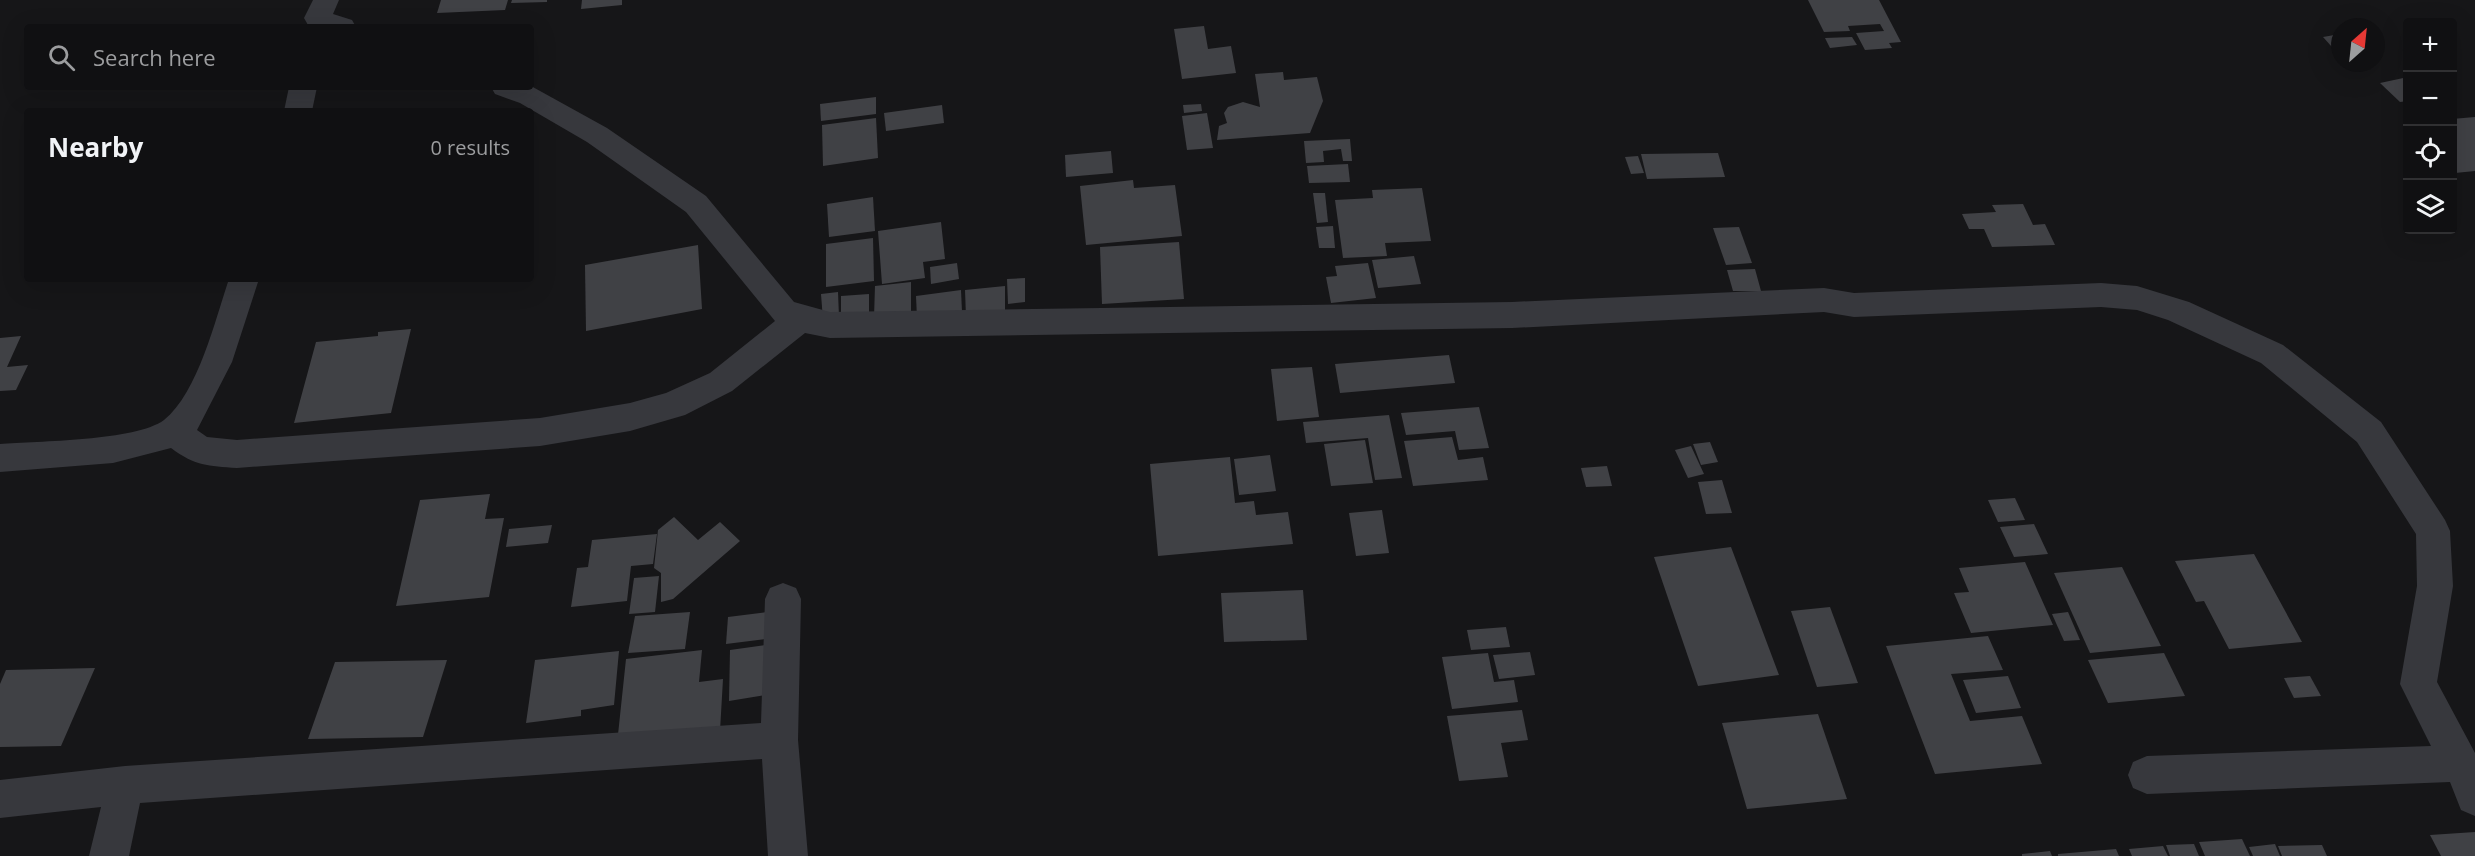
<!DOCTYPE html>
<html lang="en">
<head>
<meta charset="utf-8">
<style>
  :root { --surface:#101012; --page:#1e1e20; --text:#f1f3f6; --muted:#9c9d9f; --line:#303032 }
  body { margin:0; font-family:"Open Sans",sans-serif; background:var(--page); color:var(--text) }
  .controls { position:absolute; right:18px; top:18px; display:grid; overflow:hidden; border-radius:6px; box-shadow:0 6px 24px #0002 }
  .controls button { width:54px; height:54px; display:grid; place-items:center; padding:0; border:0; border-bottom:2px solid var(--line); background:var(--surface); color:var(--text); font:30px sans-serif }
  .compass { position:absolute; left:2331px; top:18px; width:54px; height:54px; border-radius:50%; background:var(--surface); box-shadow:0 6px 24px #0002; rotate:27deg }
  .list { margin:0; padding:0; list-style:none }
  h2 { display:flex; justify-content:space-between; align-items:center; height:78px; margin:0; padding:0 24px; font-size:26px }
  h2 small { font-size:20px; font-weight:400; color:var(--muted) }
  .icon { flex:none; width:33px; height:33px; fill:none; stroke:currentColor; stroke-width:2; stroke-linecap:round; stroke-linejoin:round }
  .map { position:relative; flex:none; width:2475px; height:856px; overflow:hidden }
  .search { position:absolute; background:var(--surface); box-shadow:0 6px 24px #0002; left:24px; top:24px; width:510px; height:66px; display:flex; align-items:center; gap:15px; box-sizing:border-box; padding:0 21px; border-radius:6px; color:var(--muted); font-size:22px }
  .panel { position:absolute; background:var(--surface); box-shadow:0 6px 24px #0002; left:24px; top:108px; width:510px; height:174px; border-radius:6px }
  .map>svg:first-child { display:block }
  .building { fill:#404145 }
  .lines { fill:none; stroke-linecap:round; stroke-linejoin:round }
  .street { fill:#37383d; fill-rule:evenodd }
</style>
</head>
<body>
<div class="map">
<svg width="2475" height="856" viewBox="0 0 2475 856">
  <rect width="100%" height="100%" fill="#161618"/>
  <!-- building -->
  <g class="building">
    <polygon points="441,0 508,0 505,10 437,13"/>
    <polygon points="512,0 547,0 547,2 511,3"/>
    <polygon points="582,0 622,0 622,5 581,9"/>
    <polygon points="1808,0 1879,0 1901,42 1889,43 1892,48 1865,50 1856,33 1884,31 1880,24 1848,26 1850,31 1824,32"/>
    <polygon points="1204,26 1208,49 1231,46 1236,73 1182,79 1174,29"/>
    <polygon points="2340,34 2340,56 2323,37"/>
    <polygon points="1852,37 1857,45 1830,48 1825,38"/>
    <polygon points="1283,72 1284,80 1317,77 1323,101 1310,133 1217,140 1219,126 1227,123 1224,113 1228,107 1243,102 1260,107 1255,74"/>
    <polygon points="2408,77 2408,101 2400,102 2380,83"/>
    <polygon points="876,97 876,114 821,121 820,104"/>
    <polygon points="1201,104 1202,111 1184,113 1183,105"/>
    <polygon points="942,105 944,123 886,131 884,113"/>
    <polygon points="1207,113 1213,148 1187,150 1182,116"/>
    <polygon points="2475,117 2475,171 2455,173 2452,169 2452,119"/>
    <polygon points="876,118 878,158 823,166 822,125"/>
    <polygon points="1350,139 1352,161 1343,161 1341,149 1323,151 1324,162 1306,163 1304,141"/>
    <polygon points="1111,151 1113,173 1066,177 1065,155"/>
    <polygon points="1718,153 1725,177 1647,179 1641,154"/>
    <polygon points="1638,156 1644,173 1631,174 1625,157"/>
    <polygon points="1348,164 1350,182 1309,183 1307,166"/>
    <polygon points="1133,180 1134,188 1175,185 1182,236 1086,245 1080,186"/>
    <polygon points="1422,188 1431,241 1385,243 1387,256 1343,258 1335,200 1373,198 1372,190"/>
    <polygon points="1313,193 1325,193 1328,222 1317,223"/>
    <polygon points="873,197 875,231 829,237 827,204"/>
    <polygon points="2023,204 2033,225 2045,224 2055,245 1992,247 1984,229 1969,229 1962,214 1996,212 1992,205"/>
    <polygon points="941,222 945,259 923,262 925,278 882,284 878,231"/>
    <polygon points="1333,226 1335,248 1319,248 1316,227"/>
    <polygon points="1739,227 1752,263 1726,265 1713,228"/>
    <polygon points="873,238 874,281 826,287 826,244"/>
    <polygon points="1179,242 1184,299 1102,304 1100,247"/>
    <polygon points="698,245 702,309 586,331 585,265"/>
    <polygon points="1414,256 1421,284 1378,288 1372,260"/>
    <polygon points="957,263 959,279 931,284 930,267"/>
    <polygon points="1368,263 1376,298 1331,303 1326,277 1337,276 1335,266"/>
    <polygon points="1755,269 1761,291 1733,291 1727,270"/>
    <polygon points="1025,278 1025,302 1008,304 1007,279"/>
    <polygon points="911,282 911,313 874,317 875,286"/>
    <polygon points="1005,286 1005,313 966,317 965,290"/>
    <polygon points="961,290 962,312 917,318 916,296"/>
    <polygon points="838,292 839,317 823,320 821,294"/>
    <polygon points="869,294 869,318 841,321 841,296"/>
    <polygon points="411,329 391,413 294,423 316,342 378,336 378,332"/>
    <polygon points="21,336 7,367 28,365 16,390 0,391 0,338"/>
    <polygon points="1449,355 1455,383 1340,393 1335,364"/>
    <polygon points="1312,367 1319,417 1277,421 1271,369"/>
    <polygon points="1479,407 1489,448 1459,450 1455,431 1406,435 1401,413"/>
    <polygon points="1389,415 1402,478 1375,480 1368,438 1306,443 1303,422"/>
    <polygon points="1452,437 1458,460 1483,457 1488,480 1413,486 1404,441"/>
    <polygon points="1365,440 1373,483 1331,486 1324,444"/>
    <polygon points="1710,442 1718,462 1701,465 1693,444"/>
    <polygon points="1691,446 1704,474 1688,478 1675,450"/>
    <polygon points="1270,455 1276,491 1239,495 1234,459"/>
    <polygon points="1230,457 1235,503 1254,501 1256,515 1288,512 1293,544 1158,556 1150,464"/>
    <polygon points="1607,466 1612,486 1586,487 1581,468"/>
    <polygon points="1722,480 1732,513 1706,514 1698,482"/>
    <polygon points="490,494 485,519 504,518 489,597 396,606 420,500"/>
    <polygon points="2015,498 2025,520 1998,522 1988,500"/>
    <polygon points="1382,510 1389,553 1356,556 1349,513"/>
    <polygon points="674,517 698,540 720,522 740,541 673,599 661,602 661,573 654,568 658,530"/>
    <polygon points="2034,524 2048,554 2014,557 2000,527"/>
    <polygon points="552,525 548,543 506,547 509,529"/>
    <polygon points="657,534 653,564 631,566 627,601 571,607 577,568 588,567 592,540"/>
    <polygon points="1731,547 1779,675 1698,686 1654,557"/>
    <polygon points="2254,554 2302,642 2229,649 2204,601 2196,602 2175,561"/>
    <polygon points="2025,562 2053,625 1971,633 1954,593 1969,592 1959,568"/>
    <polygon points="2122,567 2161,646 2090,653 2054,573"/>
    <polygon points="659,576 655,612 629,614 634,578"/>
    <polygon points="1303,590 1307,640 1224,642 1221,593"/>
    <polygon points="1830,607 1858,683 1817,687 1791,611"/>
    <polygon points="690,612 685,649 628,653 635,616"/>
    <polygon points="767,612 765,639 726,644 728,617"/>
    <polygon points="2068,612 2080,640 2064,641 2052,614"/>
    <polygon points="1506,627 1510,647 1471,650 1467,630"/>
    <polygon points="1988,636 2003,670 1951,674 1970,721 2022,716 2042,764 1935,774 1886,646"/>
    <polygon points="766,645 765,695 729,701 730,650"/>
    <polygon points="702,650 699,682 723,679 720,731 617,744 626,659"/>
    <polygon points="619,651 614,705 581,710 581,716 526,723 535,660"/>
    <polygon points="1530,652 1535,675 1499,679 1493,655"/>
    <polygon points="1488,653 1494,682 1514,680 1518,702 1452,709 1442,657"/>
    <polygon points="2164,653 2185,696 2108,703 2088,660"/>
    <polygon points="447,660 423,737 308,739 335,662"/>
    <polygon points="95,668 61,746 0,747 0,684 6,670"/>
    <polygon points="2008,676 2021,708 1976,713 1963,680"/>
    <polygon points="2310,676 2321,696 2294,698 2284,678"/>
    <polygon points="1522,710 1528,740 1501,743 1508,777 1459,781 1447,716"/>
    <polygon points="1818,714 1847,799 1747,809 1722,723"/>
    <polygon points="2475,832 2475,856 2441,856 2430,835"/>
    <polygon points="2242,839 2250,856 2205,856 2199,842"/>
    <polygon points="2194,844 2199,856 2170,856 2166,845"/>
    <polygon points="2275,844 2280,856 2253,856 2249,847"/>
    <polygon points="2322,845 2327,856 2282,856 2278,846"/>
    <polygon points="2163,846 2168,856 2132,856 2129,849"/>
    <polygon points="2116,849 2119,856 2058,856 2058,854"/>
    <polygon points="2050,851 2052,856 2022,856 2022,854"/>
  </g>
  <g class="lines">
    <!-- street -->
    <g class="street">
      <polygon points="313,0 339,0 333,14 352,20 356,27 308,25 304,18"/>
      <path d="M531 86 607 128 706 196 794 302 830 312 1512 302 1824 288 1854 293 2101 283 2137 286 2189 302 2283 345 2381 422 2445 520 2450 531 2453 586 2437 682 2475 753V816L2461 810 2450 782 2147 794 2133 788 2128 775 2133 762 2147 756 2431 746 2400 684 2417 586 2416 534 2357 442 2261 363 2168 320 2137 310 2101 307 1854 317 1824 312 1512 328 830 338 805 333 732 391 685 415 630 431 540 446 237 468C208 466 195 466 171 448L113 463 0 472V444C37 441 136 441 164 420 198 393 215 320 229 279H259L232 362 197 430 207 437 237 440 540 418 630 403 666 393 710 373 775 321 686 212 587 142 520 103 495 94 491 87Z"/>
      <polygon points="289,87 317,87 312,111 284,111"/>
      <polygon points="783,583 796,588 801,599 798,740 808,856 768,856 762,759 140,803 129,856 89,856 101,807 0,818 0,780 125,766 761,723 765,599 770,588"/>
    </g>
  </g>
</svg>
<div class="controls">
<button>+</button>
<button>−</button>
<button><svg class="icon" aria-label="locate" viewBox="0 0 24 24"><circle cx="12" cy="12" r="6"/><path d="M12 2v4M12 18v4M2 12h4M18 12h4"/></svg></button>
<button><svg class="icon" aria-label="layers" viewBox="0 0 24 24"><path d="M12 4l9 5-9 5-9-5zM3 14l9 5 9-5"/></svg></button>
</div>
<svg class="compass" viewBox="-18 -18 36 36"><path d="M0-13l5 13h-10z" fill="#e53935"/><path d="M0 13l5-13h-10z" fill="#9c9d9f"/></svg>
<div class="search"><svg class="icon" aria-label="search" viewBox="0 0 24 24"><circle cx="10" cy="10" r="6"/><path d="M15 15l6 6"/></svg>Search here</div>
<section class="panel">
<h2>Nearby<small>0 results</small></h2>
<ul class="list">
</ul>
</section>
</div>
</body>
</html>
